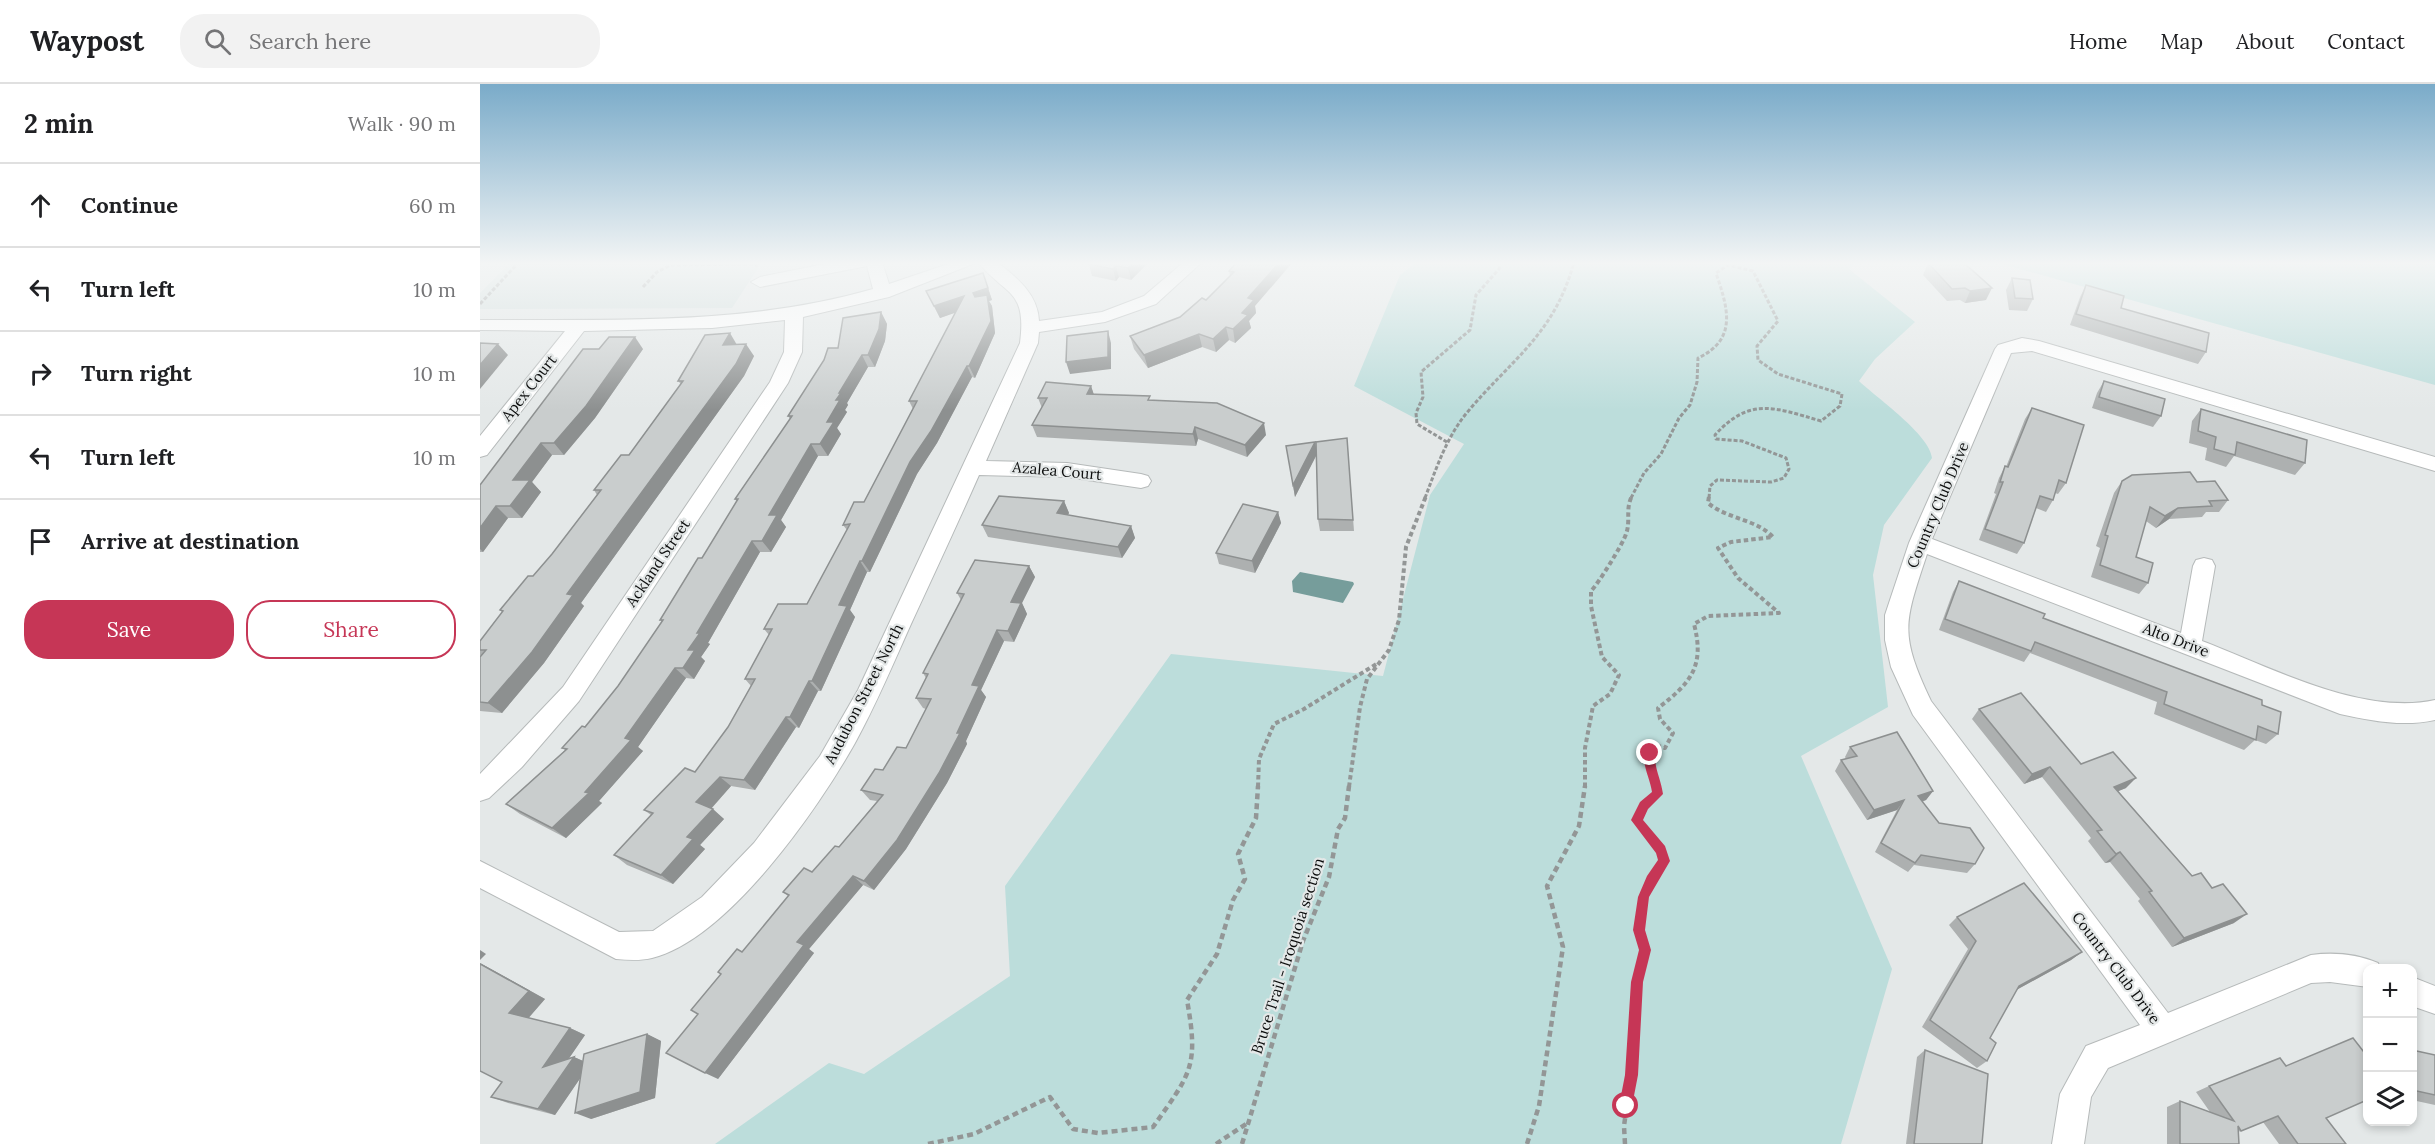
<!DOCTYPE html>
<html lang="en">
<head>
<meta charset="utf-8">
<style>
  :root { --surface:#fff; --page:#f2f2f2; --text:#202124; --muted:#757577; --line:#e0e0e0; --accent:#c63656 }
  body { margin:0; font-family:Lora,serif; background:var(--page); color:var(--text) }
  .controls { position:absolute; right:18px; bottom:18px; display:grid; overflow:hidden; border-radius:12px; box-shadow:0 3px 9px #0003 }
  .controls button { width:54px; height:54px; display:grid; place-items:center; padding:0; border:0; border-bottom:2px solid var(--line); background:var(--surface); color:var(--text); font:30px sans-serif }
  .stop { position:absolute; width:18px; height:18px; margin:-14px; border:4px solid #c63656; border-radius:50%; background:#fff }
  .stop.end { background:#c63656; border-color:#fff; box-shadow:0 2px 6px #0008 }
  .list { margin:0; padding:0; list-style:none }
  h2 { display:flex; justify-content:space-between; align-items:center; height:78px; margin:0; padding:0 24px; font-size:26px }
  h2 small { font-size:20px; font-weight:400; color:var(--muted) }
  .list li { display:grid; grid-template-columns:39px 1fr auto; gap:18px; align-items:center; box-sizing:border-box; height:84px; padding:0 24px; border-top:2px solid var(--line) }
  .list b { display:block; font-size:22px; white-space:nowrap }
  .list em { font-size:20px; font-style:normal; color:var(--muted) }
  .actions { display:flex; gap:12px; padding:18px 24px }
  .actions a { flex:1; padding:14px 0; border:2px solid var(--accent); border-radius:24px; text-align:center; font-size:21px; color:var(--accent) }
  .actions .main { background:var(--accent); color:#fff }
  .icon { flex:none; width:33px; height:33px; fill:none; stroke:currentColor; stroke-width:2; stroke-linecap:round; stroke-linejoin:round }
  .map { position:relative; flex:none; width:1955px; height:1060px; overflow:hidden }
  header { display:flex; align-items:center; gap:36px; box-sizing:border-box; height:84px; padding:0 30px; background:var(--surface); border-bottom:2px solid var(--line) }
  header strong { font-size:28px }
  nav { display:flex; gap:33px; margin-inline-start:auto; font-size:21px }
  .search { width:420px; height:54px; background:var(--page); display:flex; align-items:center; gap:15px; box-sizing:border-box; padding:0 21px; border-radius:24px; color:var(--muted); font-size:22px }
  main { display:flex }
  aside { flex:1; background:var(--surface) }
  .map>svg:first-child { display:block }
  .built { fill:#d1dedd }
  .green { fill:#bcdddb }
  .water { fill:#769d9b }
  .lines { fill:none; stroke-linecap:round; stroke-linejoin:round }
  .minor-casing { stroke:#b6baba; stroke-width:2 }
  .path-far2 { stroke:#939696; stroke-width:3; stroke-dasharray:4 2; stroke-linecap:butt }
  .path-far1 { stroke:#939696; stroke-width:4; stroke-dasharray:4.5 3; stroke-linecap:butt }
  .path { stroke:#939696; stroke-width:4.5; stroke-dasharray:6 4; stroke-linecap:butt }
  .minor { fill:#fff; fill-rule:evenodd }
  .wall { fill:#adb0b0 }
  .shaded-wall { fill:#8d9090 }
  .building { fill:#c9cdcd; stroke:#8d9090; stroke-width:1.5 }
  .route { fill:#c63656 }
  .labels { text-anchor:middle; stroke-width:4.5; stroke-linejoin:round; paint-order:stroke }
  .street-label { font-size:15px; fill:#0c0d0d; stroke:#e4e8e8 }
</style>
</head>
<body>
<header>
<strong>Waypost</strong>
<div class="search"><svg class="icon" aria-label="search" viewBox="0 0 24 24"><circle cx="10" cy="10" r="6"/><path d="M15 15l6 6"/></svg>Search here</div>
<nav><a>Home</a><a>Map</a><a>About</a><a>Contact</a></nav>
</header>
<main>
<aside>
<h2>2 min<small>Walk · 90 m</small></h2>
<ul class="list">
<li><svg class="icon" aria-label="ahead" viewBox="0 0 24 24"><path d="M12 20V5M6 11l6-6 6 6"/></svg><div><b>Continue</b></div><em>60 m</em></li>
<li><svg class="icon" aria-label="left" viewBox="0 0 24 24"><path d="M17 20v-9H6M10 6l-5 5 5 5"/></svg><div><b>Turn left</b></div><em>10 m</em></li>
<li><svg class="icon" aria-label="right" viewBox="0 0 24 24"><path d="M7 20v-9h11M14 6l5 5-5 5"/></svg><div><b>Turn right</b></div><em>10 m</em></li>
<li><svg class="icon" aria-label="left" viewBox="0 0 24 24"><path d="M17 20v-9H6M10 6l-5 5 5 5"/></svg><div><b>Turn left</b></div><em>10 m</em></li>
<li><svg class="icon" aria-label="arrive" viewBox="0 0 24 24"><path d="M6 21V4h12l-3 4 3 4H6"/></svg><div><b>Arrive at destination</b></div></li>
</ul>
<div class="actions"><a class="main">Save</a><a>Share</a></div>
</aside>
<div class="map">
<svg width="1955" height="1060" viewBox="0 0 1955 1060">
  <rect width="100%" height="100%" fill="#e4e8e8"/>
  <!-- built -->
  <polygon class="built" points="31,178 282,178 252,224 0,225 0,209"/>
  <!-- green -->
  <g class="green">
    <path d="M937 178H1374L1369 185 1435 238 1395 275 1379 297C1397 314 1450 351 1452 374L1404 441 1393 491 1408 623 1321 672 1412 885 1361 1060H235L349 979 384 990 530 892 525 802 691 570 903 592 950 411 984 360 874 302 920 191Z"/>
    <polygon points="1515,178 1955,178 1955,301"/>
  </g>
  <!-- water -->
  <polygon class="water" points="820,488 873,498 874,500 863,519 813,508 812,497"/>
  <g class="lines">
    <defs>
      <g id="minor">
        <path d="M355 178H402L409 200 474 178H517C536 193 558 210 559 237L622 228 664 212 704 178H722L676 220 625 238 559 248 558 259 506 377 587 379 661 390 668 392 671 397 668 402 661 404 587 393 499 391C477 441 454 490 431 540 413 580 396 621 375 659 338 725 248 855 172 874 160 877 148 876 136 875L0 804V777L139 848 173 847 222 813 274 759 340 672 378 606 540 259C547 204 525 212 498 178L409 213 323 233 322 268 308 299 99 617 42 683 9 714 0 717V690L83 603 290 298 304 268 305 236 232 244 104 247 7 371 0 373V352L85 247 0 246V236C133 235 264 242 393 205L387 182 280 203 271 198 280 193Z"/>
        <path d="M1542 254 1559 257 1955 373V387L1552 267 1531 269 1452 455 1701 549 1713 482 1716 476 1724 474 1732 476 1735 482 1722 557C1790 583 1882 632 1955 616V636C1923 643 1892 637 1860 630L1447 470C1424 540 1419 549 1451 617L1688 929 1831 871C1853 868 1877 870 1898 879L1900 884H1888V903L1850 898 1831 899 1628 984 1611 1013 1604 1060H1572L1580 1010 1606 962 1660 941 1433 631 1411 583 1405 556V531L1429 459 1515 265 1518 261Z"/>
        <polygon points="1932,893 1955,902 1955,930 1932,922"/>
      </g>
    </defs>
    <!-- minor casing -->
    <use href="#minor" class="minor-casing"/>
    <!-- path-far2 -->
    <g class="path-far2">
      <polyline points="163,203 177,188 191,181 276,180 277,184"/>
      <polyline points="0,220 39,178"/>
      <polyline points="967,358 937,340 936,329 943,313 941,288 990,246 996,211 1019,185 1021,178"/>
      <path d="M945 414C956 385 966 355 985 331 1030 276 1074 252 1094 178"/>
      <path d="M1151 414 1164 389 1181 370 1199 334 1210 321 1217 298 1218 274C1259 255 1247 222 1236 189L1248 181 1273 187 1298 237 1277 262 1278 276 1298 290 1362 310 1360 322 1341 337C1296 324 1270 312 1235 351L1236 355 1262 357 1306 374 1309 385 1304 394 1291 398 1237 396 1230 402 1229 414"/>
    </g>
    <!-- path-far1 -->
    <g class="path-far1">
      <polyline points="778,703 779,675 794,640 824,625 898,579"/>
      <polyline points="869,703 880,623 887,595 909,566 919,536 926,463 946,412"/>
      <path d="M1105 703V664L1113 622 1130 610 1139 591 1122 573 1111 522V507C1118 500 1143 460 1146 450 1151 437 1145 425 1152 412"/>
      <path d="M1177 703C1172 688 1167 676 1175 661L1185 664 1193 649 1180 635 1178 624C1211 599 1225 582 1214 540L1228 532 1299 529 1258 494 1238 464 1251 458 1293 453C1276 435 1247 435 1228 419L1229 412"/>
    </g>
    <!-- path -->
    <g class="path">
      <path d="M448 1060 494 1050 570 1013 593 1045 618 1049 673 1043C711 989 719 983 707 916L737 870 753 816 765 795 758 770 776 734 778 702"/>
      <polyline points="736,1060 766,1040"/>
      <polyline points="762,1060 823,857 849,793 858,745 865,734 869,702"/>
      <polyline points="1047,1060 1059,1022 1083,863 1067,802 1099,742 1105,702"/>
      <polyline points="1145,1060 1144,1042 1151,991 1157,898 1165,866 1159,846 1164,813 1171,796 1184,777 1181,766 1157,736 1164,722 1178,710 1176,702"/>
    </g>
    <!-- minor -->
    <use href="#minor" class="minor"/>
  </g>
  <!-- wall -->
  <g class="wall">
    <polygon points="611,178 669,178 651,196 639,193 636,197 612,192 609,180"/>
    <polygon points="757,178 775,222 776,229 769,237 771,244 755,259 749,256 736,268 722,263 668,284 654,265 650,252 700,233 726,216 750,192 749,187"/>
    <polygon points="1448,179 1506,216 1485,219 1480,216 1467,217 1443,191"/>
    <polygon points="503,189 512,216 509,217 512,222 515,249 495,294 492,293 457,359 437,390 390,488 387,488 370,526 375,533 341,607 338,607 319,644 316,643 275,706 251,702 231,725 244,735 220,761 225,765 193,800 147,781 134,771 171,731 164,726 215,688 248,643 271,602 265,595 289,551 284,545 327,520 367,446 363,441 384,418 433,325 429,317 476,228 460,234 446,207"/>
    <polygon points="1532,194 1553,215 1547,227 1529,226 1526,206"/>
    <polygon points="1606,201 1641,224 1726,268 1718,280 1590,241 1600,213"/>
    <polygon points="401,228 407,240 405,257 395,283 388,283 367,319 368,321 365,326 367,328 357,344 361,350 348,372 338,372 301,436 306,443 291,468 280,468 228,559 230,560 221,573 225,577 214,595 206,594 158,663 163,667 119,717 122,719 86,754 40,730 26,720 85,666 82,664 105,643 138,602 182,538 180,536 222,474 257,418 255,415 310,335 308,332 358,264"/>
    <polygon points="257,261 274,272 264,292 101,519 104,522 64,579 22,629 0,627 0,573 1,572 0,571 0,557 22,528 20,526 53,492 72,470 117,411 114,406 149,371 201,300 198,297"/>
    <polygon points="119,265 163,265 115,334 84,371 72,371 52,398 61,408 42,434 28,434 3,468 0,468 0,401"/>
    <polygon points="1624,297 1681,332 1673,343 1612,324 1617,309"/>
    <polygon points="611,302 614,311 671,317 786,351 767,373 718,355 716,362 557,353 552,341 562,324 558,314"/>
    <polygon points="1552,324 1586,399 1578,410 1575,409 1573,416 1566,428 1556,424 1544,459 1537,470 1499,456 1516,410 1514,409 1519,394 1525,382 1526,383 1545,335"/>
    <polygon points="1721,325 1825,379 1815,391 1754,372 1746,383 1725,376 1727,364 1709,359 1712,337"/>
    <polygon points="867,354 874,447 840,447 838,435 836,372 815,413 806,362"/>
    <polygon points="1642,397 1717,398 1748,416 1739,428 1726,428 1722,433 1689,435 1676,444 1666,437 1656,473 1668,499 1659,510 1611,493 1620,464 1616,462 1634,409"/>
    <polygon points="584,417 589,429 588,431 651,442 655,454 642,474 508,453 502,441"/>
    <polygon points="798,428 801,439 775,489 739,480 736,469"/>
    <polygon points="549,482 555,493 542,519 547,530 534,558 524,557 501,606 506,613 486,657 487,660 467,699 426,765 394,806 383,801 329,865 334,869 238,995 217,930 241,890 262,868 308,812 303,808 332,788 359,763 397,717 390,716 381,706 426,664 446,625 443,624 436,614 446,594 443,589 481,516 477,509"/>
    <polygon points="1479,497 1563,534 1782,621 1798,650 1786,660 1775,656 1764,666 1674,630 1677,618 1550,569 1544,578 1459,546 1473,508"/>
    <polygon points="1499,625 1646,704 1638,707 1754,839 1692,863 1658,817 1660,815 1630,778 1625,779 1608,757 1611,754 1562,693 1544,700 1492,635"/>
    <polygon points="1370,663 1453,707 1446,716 1442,718 1459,739 1495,780 1487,789 1434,781 1428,788 1395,768 1417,726 1387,736 1355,687 1361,676 1366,675 1365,673"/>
    <polygon points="1477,833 1602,868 1591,876 1536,906 1510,954 1507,977 1497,984 1442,943 1488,865 1469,841"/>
    <polygon points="0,879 65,915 48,934 90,944 105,951 89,974 94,973 103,977 167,950 181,957 175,1014 111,1035 101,993 75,1031 28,1019 11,1013 22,998 0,987"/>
    <polygon points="1445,966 1502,1060 1426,1060 1437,973"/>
    <polygon points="1932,966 1955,971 1955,1021 1932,1016"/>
    <polygon points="1729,1002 1846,1034 1866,1060 1799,1060 1783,1038 1758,1048 1759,1060 1687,1060 1687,1023 1700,1017 1730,1028 1716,1008"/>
  </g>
  <!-- shaded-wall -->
  <g class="shaded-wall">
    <polygon points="654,178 669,178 651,196 648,184"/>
    <polygon points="800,178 813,178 775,222 776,229 769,237 771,244 755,259 753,245 768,214"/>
    <polygon points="636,182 639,193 636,197 633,185"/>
    <polygon points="503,189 512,216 509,217 512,222 515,249 495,294 489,282 498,221 493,209"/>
    <polygon points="1512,204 1506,216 1485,219 1490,207"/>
    <polygon points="484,212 489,224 460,234 454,222"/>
    <polygon points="401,228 407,240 405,257 395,283 388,271"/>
    <polygon points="746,243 749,256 736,268 733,255"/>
    <polygon points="628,247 631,259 631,285 590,290 586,278"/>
    <polygon points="250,249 257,261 243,261"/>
    <polygon points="719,250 722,263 668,284 664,271"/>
    <polygon points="155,253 163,265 115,334 84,371 74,359"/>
    <polygon points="18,260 28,271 0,305 0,281"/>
    <polygon points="266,260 274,272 264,292 101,519 104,522 64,579 22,629 8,619 87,510"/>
    <polygon points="382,271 388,283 367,319 368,321 365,326 367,328 357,344 361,350 348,372 340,360 347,338 359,309"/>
    <polygon points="487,282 492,293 457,359 437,390 390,488 382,477 430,378"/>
    <polygon points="611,302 615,314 607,310"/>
    <polygon points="784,339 786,351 767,373 765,361"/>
    <polygon points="715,343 718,355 716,362 713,350"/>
    <polygon points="835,358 837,370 815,413 813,401"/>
    <polygon points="61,359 72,371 52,398 61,408 42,434 30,422 33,396"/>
    <polygon points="331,360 338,372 301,436 306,443 291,468 282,457 289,431"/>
    <polygon points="584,417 589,429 582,440 577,429"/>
    <polygon points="16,422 28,434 3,468 0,465 0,444"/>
    <polygon points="1698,424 1689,435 1676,444 1685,432"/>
    <polygon points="798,428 801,439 775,489 772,477"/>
    <polygon points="651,442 655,454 642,474 638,463"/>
    <polygon points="272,457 280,468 228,559 230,560 221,573 225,577 214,595 203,584 208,566 217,549"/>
    <polygon points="380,477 387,488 370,526 375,533 341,607 332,597 359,521"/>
    <polygon points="549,482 555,493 542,519 547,530 534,558 528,547 531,518"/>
    <polygon points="517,546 524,557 501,606 506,613 486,657 487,660 467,699 426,765 394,806 384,797 477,649 492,601"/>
    <polygon points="195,584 206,594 158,663 163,667 119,717 122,719 86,754 72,744 105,708 145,654"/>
    <polygon points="329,597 338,607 319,644 310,633"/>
    <polygon points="306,633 316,643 275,706 264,696"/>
    <polygon points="1570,683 1562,693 1544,700 1552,690"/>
    <polygon points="240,693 251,702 228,728 216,718"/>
    <polygon points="1656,694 1646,704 1624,713 1634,703"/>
    <polygon points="1453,707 1446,716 1431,721 1438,712"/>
    <polygon points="1424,716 1417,726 1387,736 1394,726"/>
    <polygon points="233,725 244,735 220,761 225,765 193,800 181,791 207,753"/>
    <polygon points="1640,768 1630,778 1625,779 1636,770"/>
    <polygon points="373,792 383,801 329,865 334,869 238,995 225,989 317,858"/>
    <polygon points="1767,830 1754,839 1692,863 1704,854"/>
    <polygon points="0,866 6,870 0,876"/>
    <polygon points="1602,868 1591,876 1529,910 1539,902"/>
    <polygon points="0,879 65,915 46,937 29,929"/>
    <polygon points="90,944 105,951 79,989 63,983"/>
    <polygon points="167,950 181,957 175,1014 111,1035 95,1029"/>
    <polygon points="94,973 110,980 75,1031 58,1025"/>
  </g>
  <!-- building -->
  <g class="building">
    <polygon points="611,178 654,178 648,184 636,182 633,185 609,180"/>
    <polygon points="757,178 800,178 768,214 774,216 762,229 768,231 753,245 746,243 733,255 719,250 664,271 650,252 700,233 722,214 726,216 754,188 749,187"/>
    <polygon points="1453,178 1483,178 1512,204 1490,207 1485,204 1472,205 1448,179"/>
    <polygon points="503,189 508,204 493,209 495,213 507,211 511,237 489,282 487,282 451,347 430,378 382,477 380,477 359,521 367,522 332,597 329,597 310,633 306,633 264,696 240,693 216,718 233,725 207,753 213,755 181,791 134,771 173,729 164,726 205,684 215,688 248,643 275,595 265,595 292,545 284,545 298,520 327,520 370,440 363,441 374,418 384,418 437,317 429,317 484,212 454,222 446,207"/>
    <polygon points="1532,194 1550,196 1553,215 1535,214"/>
    <polygon points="1606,201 1644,212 1641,224 1729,249 1726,268 1596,230"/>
    <polygon points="401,228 399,245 388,271 382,271 359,309 361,309 356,316 360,316 347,338 354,338 340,360 331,360 289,431 297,431 282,457 272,457 217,549 220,549 208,566 215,566 203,584 195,584 145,654 151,656 105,708 109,709 72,744 26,720 87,665 82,664 102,642 105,643 138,602 183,536 180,536 218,474 222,474 258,415 255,415 312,332 308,332 344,276 348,264 358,264 363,234"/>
    <polygon points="628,247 628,273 586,278 587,252"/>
    <polygon points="250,249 243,261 266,260 256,280 87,510 93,511 52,568 8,619 0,618 0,573 6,566 0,566 0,557 23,527 20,526 48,492 53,492 72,470 121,406 114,406 141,371 149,371 203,297 198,297 225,251"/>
    <polygon points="129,253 155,253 106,322 74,359 61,359 33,396 50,396 30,422 16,422 0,444 0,401 103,265 119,265"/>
    <polygon points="0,259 18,260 0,281"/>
    <polygon points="1624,297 1685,315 1681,332 1619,313"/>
    <polygon points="566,298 611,302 607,310 670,312 668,316 737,319 784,339 765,361 715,343 713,350 552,341 567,314 558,314"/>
    <polygon points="1552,324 1604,341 1586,399 1579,396 1573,416 1560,412 1544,459 1505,445 1523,398 1520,398 1525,382 1528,383"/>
    <polygon points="1721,325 1827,356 1825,379 1757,358 1755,371 1734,365 1736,353 1718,347"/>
    <polygon points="867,354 873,436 838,435 836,358"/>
    <polygon points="835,358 813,401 806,362"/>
    <polygon points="1710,388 1717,398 1735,397 1748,416 1729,417 1732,422 1698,424 1685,432 1670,423 1656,473 1673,479 1668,499 1620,481 1628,452 1625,451 1642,397 1652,391"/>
    <polygon points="519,412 584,417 577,429 651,442 638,463 502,441"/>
    <polygon points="763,420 798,428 772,477 736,469"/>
    <polygon points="495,476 549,482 531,518 541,519 528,547 517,546 492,601 499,602 477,649 480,649 459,689 417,756 384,797 373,792 317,858 324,861 225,989 186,969 218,930 211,926 241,890 238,888 257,865 262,868 309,811 303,808 324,784 332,788 355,762 359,763 403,711 381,706 395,685 403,686 417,663 426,664 451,615 436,614 448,590 443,589 484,510 477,509"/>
    <polygon points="1479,497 1565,530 1563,534 1782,616 1782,621 1801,628 1798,650 1778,642 1776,656 1684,620 1687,608 1555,558 1551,567 1465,535"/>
    <polygon points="1541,609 1601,680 1633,668 1656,694 1634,703 1712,792 1721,789 1732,804 1743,800 1767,830 1704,854 1669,808 1672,807 1640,768 1636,770 1617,747 1622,746 1570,683 1552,690 1499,625"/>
    <polygon points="1417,648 1453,707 1438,712 1459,739 1490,744 1504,764 1495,780 1441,771 1435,779 1401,759 1424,716 1394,726 1361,676 1377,672 1370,663"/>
    <polygon points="1544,799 1602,868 1539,902 1510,954 1516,959 1507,977 1450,936 1496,857 1477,833"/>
    <polygon points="0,880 49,907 29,929 90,944 63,983 94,973 58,1025 11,1013 22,998 0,987"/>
    <polygon points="167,950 160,1008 95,1029 104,970"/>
    <polygon points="1873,954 1887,972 1887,1016 1846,1034 1866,1060 1818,1060 1798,1032 1761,1047 1758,1042 1759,1060 1700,1060 1700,1017 1754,1037 1729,1002 1800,974 1806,982"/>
    <polygon points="1445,966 1508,990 1502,1060 1434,1060"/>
    <polygon points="1932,966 1955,971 1955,1011 1932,1006"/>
  </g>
  <!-- sky -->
  <linearGradient id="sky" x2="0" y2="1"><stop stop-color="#7aabc9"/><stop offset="0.55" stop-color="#f3f5f5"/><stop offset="1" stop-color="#f3f5f5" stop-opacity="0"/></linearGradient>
  <rect width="1955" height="326" fill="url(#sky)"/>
  <!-- route -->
  <path class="route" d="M1170 664 1175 669C1174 684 1181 695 1183 710L1168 725 1163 736 1185 762 1190 777 1169 813 1165 846 1171 866 1163 898 1158 991 1152 1022 1146 1028 1139 1022 1145 991 1151 898 1159 866 1153 846 1158 813 1167 792 1178 776 1176 769 1151 736 1160 718 1172 708C1170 694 1163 684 1164 669Z"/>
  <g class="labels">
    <!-- street labels -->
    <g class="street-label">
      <text transform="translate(49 304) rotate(-52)" y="5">Apex Court</text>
      <text transform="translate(577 387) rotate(5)" y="5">Azalea Court</text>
      <text transform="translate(1458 421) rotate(-67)" y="5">Country Club Drive</text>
      <text transform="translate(178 479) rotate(-56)" y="5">Ackland Street</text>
      <text transform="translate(1696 556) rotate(21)" y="5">Alto Drive</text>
      <text transform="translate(384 610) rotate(-63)" y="5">Audubon Street North</text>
      <text transform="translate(808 872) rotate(-72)" y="5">Bruce Trail - Iroquoia section</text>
      <text transform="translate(1636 884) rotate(53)" y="5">Country Club Drive</text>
    </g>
  </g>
</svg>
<div class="controls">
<button>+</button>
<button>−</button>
<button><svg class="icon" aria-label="layers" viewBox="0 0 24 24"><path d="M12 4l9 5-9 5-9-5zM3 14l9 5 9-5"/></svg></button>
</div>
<div class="stop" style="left:1146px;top:1022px"></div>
<div class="stop end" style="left:1170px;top:669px"></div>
</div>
</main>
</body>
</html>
